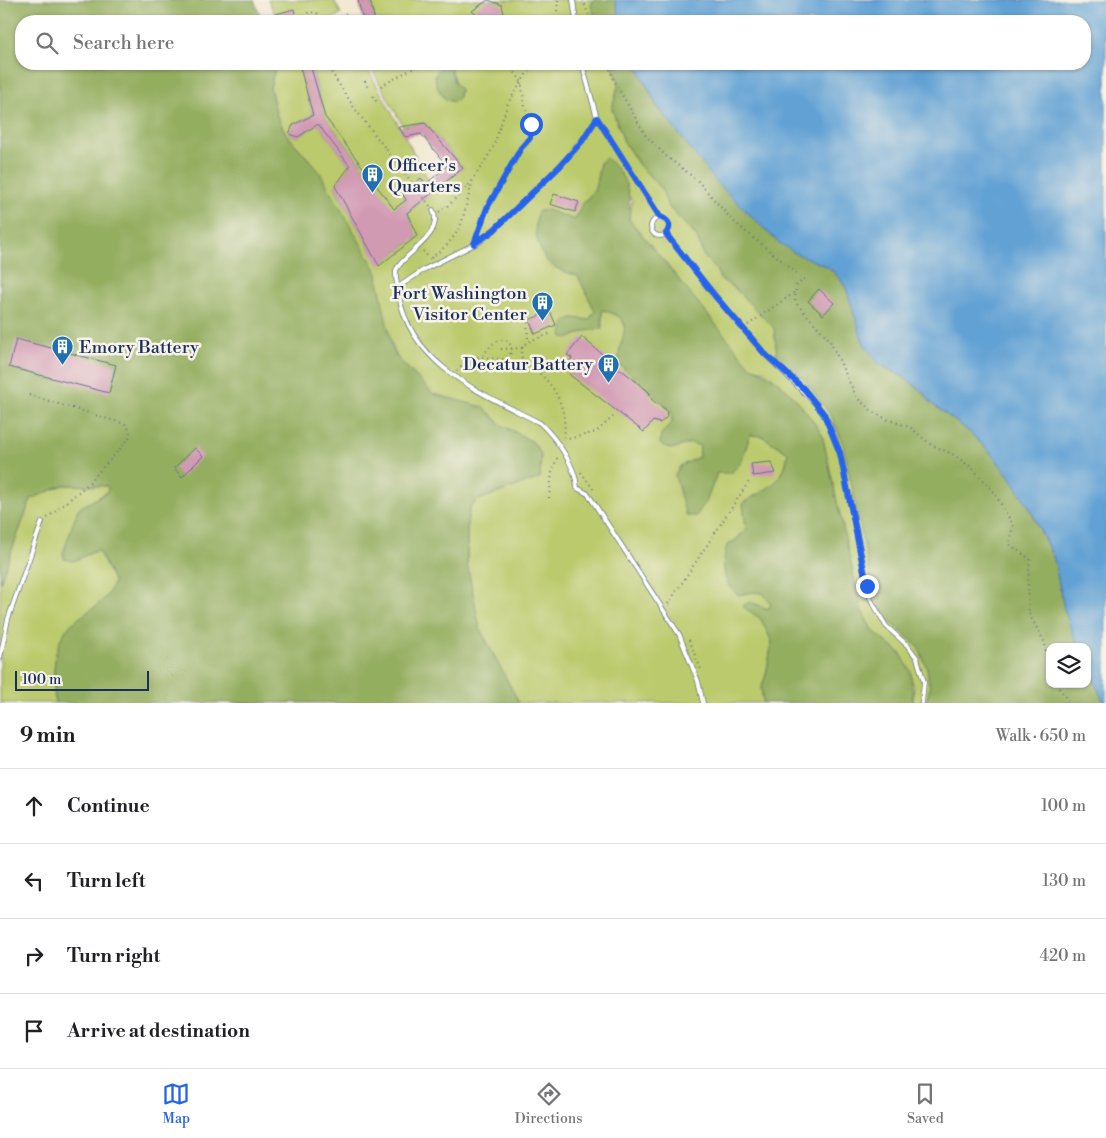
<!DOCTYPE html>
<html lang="en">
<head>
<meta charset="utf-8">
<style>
  :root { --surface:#fff; --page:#f6f6f6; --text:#202124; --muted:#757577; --line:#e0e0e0; --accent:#2563eb }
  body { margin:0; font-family:"Libre Bodoni",serif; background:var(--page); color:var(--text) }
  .controls { position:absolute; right:15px; bottom:15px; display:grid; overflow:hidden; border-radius:10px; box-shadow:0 1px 4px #0004 }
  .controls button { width:45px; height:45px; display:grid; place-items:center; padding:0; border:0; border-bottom:1px solid var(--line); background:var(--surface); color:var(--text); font:25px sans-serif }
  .scale { position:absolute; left:15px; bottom:12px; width:134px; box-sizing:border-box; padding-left:5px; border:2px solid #1b2f5e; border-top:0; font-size:14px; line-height:18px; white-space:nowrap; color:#1b2f5e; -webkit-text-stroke:4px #f7f3e8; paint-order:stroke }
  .stop { position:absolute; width:15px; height:15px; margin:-11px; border:4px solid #2563eb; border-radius:50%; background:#fff }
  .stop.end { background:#2563eb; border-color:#fff; box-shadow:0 1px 5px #0008 }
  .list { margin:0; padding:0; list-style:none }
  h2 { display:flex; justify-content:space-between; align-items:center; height:65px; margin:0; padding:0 20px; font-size:21px }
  h2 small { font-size:16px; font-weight:400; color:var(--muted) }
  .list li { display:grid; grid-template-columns:32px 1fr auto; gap:15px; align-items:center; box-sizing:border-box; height:75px; padding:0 20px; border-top:1px solid var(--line) }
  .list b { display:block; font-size:19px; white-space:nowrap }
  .list em { font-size:16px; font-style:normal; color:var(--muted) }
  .icon { flex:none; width:28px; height:28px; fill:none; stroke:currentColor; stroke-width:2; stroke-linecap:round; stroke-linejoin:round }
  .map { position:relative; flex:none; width:1106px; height:703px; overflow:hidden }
  .search { position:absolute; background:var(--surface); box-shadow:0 1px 4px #0004; left:15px; right:15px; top:15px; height:55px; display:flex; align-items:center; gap:12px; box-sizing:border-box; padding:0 18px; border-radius:20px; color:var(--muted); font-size:19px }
  .sheet { height:365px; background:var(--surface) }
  nav { display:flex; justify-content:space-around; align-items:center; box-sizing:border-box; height:70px; border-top:1px solid var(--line); background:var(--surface); font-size:14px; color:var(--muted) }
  nav a { display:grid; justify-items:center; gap:2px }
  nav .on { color:var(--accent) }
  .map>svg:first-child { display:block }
  .green { fill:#bbca6c; stroke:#6b7c65; fill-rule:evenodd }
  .forest { fill:#94ae60; stroke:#586e5f }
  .water { fill:#62a1d4; stroke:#3e6899 }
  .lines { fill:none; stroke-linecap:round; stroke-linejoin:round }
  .ferry { stroke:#345787; stroke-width:1; stroke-dasharray:6 5; stroke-linecap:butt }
  .building { fill:#d19ab3 }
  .service-casing { stroke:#677086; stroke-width:5.5 }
  .path { stroke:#677086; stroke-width:2; stroke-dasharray:1 4; stroke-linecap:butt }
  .service { stroke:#fff; stroke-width:4 }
  .route { stroke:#2563eb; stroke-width:6 }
  .labels { text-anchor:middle; stroke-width:5; stroke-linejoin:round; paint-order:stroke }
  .poi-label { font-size:18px; fill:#1b2f5e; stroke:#f7f3e8; text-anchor:start }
</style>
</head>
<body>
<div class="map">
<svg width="1106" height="703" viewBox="0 0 1106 703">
  <rect width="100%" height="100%" fill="#f7f3e8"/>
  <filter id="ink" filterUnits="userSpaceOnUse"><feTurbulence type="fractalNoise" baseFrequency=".02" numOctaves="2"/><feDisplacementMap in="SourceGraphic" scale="10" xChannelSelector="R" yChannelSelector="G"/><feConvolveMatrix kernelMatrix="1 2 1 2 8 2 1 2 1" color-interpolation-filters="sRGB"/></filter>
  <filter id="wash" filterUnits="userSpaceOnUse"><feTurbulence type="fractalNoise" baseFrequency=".0096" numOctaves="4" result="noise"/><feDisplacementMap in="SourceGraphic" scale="20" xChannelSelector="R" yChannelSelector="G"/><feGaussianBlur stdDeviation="1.12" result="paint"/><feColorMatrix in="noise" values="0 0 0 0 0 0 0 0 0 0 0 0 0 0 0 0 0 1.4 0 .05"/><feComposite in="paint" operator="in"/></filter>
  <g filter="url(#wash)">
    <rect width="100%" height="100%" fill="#f3e8d1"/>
    <!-- green -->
    <g class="green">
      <polygon points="268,0 334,0 341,14 331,19 332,21 278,21"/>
      <polygon points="370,0 593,0 591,6 597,21 375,21"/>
      <path d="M276 64H299L313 115 293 125 289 134 298 137 318 124 350 166 335 187 379 265 417 237 407 213 463 168 425 123 403 126 369 64H612L619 82 612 109 624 142 639 165 661 188 668 206 697 237 703 255 716 269 720 279 733 287 774 328 777 355 787 367 805 380 832 417 843 444 887 619 918 646 927 668 930 689 926 703H913L914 686 901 654 872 630 861 609 822 434 765 371 751 368 629 219 632 200 600 163 595 189 582 205 575 220 547 210 558 269 578 276 595 311 589 320 572 318 575 336 585 331 602 329V310C644 320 613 341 620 365L671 410 672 423 661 434 671 449 691 443 700 446 699 457 680 466 706 502 717 473 741 463 750 435 762 436 788 453C783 485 768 487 743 503L746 529 736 540 727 545 739 595 753 592 764 593 771 604 768 609 750 602 761 619 772 642 766 675 761 688 763 703H519L480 629 467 564V523L470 507 478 500 540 478 533 442 502 425 483 407 433 394 397 357 319 171 286 134 277 116 270 88ZM452 72 455 83 460 91 454 102C441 100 438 89 435 78Z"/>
      <polygon points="310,64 365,64 416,157 406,162 407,165 418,160 429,181 426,184 421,178 402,193 406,200 393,210 357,179 364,168 325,117"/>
      <path d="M63 485 106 486 109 488 106 493 78 509 73 561 98 550 114 582C103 607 94 606 74 622 51 640 53 677 55 703H0V582L31 499Z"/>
    </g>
    <!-- forest -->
    <g class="forest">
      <path d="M0 0H254L263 21H21V64H276L270 88 277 116 286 134 319 171 376 270 392 348 397 357 433 394 483 407 502 425 533 442 541 454 540 478 478 500 470 507 467 523V564L480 629 519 703H55C53 677 51 640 74 622 93 606 103 607 114 582L98 550 73 561 64 559 63 553 78 509 106 493 109 488 106 486 63 485 31 499 0 582Z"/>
      <polygon points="593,0 615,0 620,21 597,21 591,6"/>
      <polygon points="612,64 636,64 657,107 795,253 828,267 839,277 846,288 863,342 879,364 905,378 923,392 931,403 967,430 989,451 1010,477 1028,505 1054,559 1064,609 1078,647 1050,647 1050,684 1087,684 1087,665 1104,703 926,703 930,689 927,668 918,646 887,619 874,594 843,444 832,417 805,380 787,367 777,355 774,328 733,287 720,279 716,269 703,255 697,237 668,206 661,188 639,165 624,142 612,109 619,82"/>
      <polygon points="441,67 450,67 454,83 460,89 459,97 454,102 446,100 437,87 435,75"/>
      <path d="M606 158C626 174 632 194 629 219L751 367C781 376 805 409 822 434L861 609 872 630 901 654 911 672 913 703H763L761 688 766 675 772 642 761 619 742 606 750 602 768 609 771 604 763 593 753 592 739 595C721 586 722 562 727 545L736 540 746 529 743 503C768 487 784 484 788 453L762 436 750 435 741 463 731 473H717L706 502 696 516H686L675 476 680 466 699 457 700 446 691 443 671 449 660 444 661 434 672 423 671 410 620 365C613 342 644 320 602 310V329L585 331 570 338 562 337C564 315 570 317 589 320L595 311 578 276C568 273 557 270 549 263 538 252 531 225 539 211L547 210 575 220 582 205 595 189 600 163Z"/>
    </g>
    <!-- water -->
    <polygon class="water" points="615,0 1106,0 1106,703 1104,703 1087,665 1087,647 1078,647 1064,609 1054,559 1028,505 1010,477 989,451 967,430 931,403 923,392 905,378 879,364 871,354 863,342 846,288 839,277 828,267 795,253 778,242 717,183 657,106 636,64 1085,64 1085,21 620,21"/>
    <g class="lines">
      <!-- ferry -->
      <polyline class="ferry" points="1096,0 1106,8"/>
    </g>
    <g id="blocks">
      <!-- building -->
      <g class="building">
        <polygon points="358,0 370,0 375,21 363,21"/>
        <polygon points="488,0 502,5 504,14 527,19 527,21 483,21 472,11"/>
        <polygon points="294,9 297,21 258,21 258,19"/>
        <polygon points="299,64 310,64 325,117 394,209 406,200 402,193 421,178 426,184 447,166 421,134 405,137 399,127 425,123 463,168 407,213 417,236 379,266 335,186 350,166 318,124 298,137 289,134 293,125 313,115"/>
        <polygon points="554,194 579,202 575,212 550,204"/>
        <polygon points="819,289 834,303 823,315 808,301"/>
        <polygon points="550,311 556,325 535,334 529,320"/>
        <polygon points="582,337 608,359 610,367 623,371 649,392 652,400 666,410 667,417 660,423 653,421 644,432 570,375 567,366 572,358 567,355"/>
        <polygon points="16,339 116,365 109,393 9,367"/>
        <polygon points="195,448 203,456 182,477 174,468"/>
        <polygon points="771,462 776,473 753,476 751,464"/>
      </g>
    </g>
  </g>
  <g filter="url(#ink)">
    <use href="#blocks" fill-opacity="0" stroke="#677086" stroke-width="1"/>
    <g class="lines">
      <defs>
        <g id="service">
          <polyline points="573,0 576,21"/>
          <polyline points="582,64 597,118 660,217"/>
          <path d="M433 210C444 236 407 250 396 270 395 279 398 287 399 296 412 367 484 394 540 423 556 438 576 466 577 488L588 494 679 634 698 681 703 703"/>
          <circle cx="660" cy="227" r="9"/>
          <polyline points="666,234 715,296 765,354 817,405 829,423 840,453 870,598 886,626 908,646 917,658 924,682 922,703"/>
          <polyline points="398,287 425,269 479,242 494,230 560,166 582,141 597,118"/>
          <polyline points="0,658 8,619 42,522"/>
        </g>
      </defs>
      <!-- service casing -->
      <use href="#service" class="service-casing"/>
      <!-- path -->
      <g class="path">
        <polyline points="583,0 591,21"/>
        <polyline points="304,21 303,17 309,12 317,13 324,21"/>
        <polyline points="332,21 347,13"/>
        <polyline points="556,21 558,0"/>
        <polyline points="326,64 355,109 430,206"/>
        <polyline points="330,64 330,69"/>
        <polyline points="608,64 614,81 646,136 666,156 697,180 732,220 804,279 796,286 795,302 829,339 857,398 872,411 886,419 910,427 930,444 954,455 971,467 994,492 1013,525 1009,544 1030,559 1028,580 1029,614 1045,643 1050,676"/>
        <polyline points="365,81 368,88"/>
        <polyline points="381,86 421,64"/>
        <polyline points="373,96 377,103"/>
        <polyline points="399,168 421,156"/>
        <polyline points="439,212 449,205 472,181"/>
        <polyline points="477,236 487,208 521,148 530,138 531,125 525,108 521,80 508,64"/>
        <polyline points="423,251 430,259"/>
        <polyline points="431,258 446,246 456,234 462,222 473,179 493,148 508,103 533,64"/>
        <polyline points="527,317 528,341"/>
        <polyline points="748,325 795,292"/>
        <path d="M549 334C536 340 521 339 521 356 525 365 534 369 541 375 560 391 567 416 564 440"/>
        <polyline points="501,349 522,348"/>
        <path d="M457 371C476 350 482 359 504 359L510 355 512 347 508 341C495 337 491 346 483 355"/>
        <polyline points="29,395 125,424 130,430 129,439 87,485 46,519"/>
        <polyline points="564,440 596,432 614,416"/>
        <polyline points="581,472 594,490"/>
        <polyline points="549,498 552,472 558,456"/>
        <polyline points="668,604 750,480"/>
        <polyline points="689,640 702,672"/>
        <polyline points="1056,684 1070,703"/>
      </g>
      <!-- service -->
      <use href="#service" class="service"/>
    </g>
  </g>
  <g class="lines" filter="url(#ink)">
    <!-- route -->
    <path class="route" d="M531 124 530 138 521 148 487 208 474 244 494 230 560 166 582 141 597 118 660 217C669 220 672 226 666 234L715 296 765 354 804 389 824 414 840 453 867 586"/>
  </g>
  <!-- icons -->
  <defs>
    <symbol id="building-pin" viewBox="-11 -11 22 30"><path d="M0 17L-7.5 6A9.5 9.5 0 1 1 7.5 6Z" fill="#1f6fb2" stroke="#f7f3e8"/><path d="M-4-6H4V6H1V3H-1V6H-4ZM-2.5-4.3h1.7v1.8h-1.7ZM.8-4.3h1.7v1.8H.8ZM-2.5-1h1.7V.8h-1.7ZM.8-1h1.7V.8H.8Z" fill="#fff"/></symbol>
  </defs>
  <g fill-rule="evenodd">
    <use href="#building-pin" x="360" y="162" width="25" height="34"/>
    <use href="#building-pin" x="530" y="290" width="25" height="34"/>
    <use href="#building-pin" x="50" y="334" width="25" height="34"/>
    <use href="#building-pin" x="596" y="352" width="25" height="34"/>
  </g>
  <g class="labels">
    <!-- poi labels -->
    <g class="poi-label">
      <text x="388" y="171">Officer's<tspan x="388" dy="21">Quarters</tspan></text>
      <text x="527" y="299" text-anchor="end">Fort Washington<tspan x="527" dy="21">Visitor Center</tspan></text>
      <text x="79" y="353">Emory Battery</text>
      <text x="593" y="370" text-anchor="end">Decatur Battery</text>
    </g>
  </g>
</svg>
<div class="controls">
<button><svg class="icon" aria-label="layers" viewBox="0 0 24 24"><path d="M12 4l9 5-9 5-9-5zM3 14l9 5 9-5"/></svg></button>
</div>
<div class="scale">100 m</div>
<div class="stop" style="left:531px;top:124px"></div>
<div class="stop end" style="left:867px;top:586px"></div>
<div class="search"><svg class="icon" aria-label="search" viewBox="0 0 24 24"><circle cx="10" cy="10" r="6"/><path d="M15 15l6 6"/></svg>Search here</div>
</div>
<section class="sheet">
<h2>9 min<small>Walk · 650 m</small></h2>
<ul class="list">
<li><svg class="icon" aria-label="ahead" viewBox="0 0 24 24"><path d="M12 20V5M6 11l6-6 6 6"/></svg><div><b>Continue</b></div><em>100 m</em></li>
<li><svg class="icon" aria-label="left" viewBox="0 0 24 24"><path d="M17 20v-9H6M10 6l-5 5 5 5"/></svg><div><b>Turn left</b></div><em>130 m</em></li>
<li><svg class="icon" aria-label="right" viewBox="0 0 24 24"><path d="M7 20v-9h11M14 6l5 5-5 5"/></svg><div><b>Turn right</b></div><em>420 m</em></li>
<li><svg class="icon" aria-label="arrive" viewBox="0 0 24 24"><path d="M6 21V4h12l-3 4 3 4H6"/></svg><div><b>Arrive at destination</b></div></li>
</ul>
</section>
<nav>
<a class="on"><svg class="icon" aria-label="map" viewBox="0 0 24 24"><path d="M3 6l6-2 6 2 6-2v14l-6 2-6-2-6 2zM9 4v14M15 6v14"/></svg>Map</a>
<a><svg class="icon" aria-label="directions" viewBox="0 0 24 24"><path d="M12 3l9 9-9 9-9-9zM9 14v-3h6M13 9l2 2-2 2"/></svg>Directions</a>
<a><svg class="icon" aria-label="saved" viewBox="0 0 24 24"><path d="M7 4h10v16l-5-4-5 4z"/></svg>Saved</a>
</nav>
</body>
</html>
